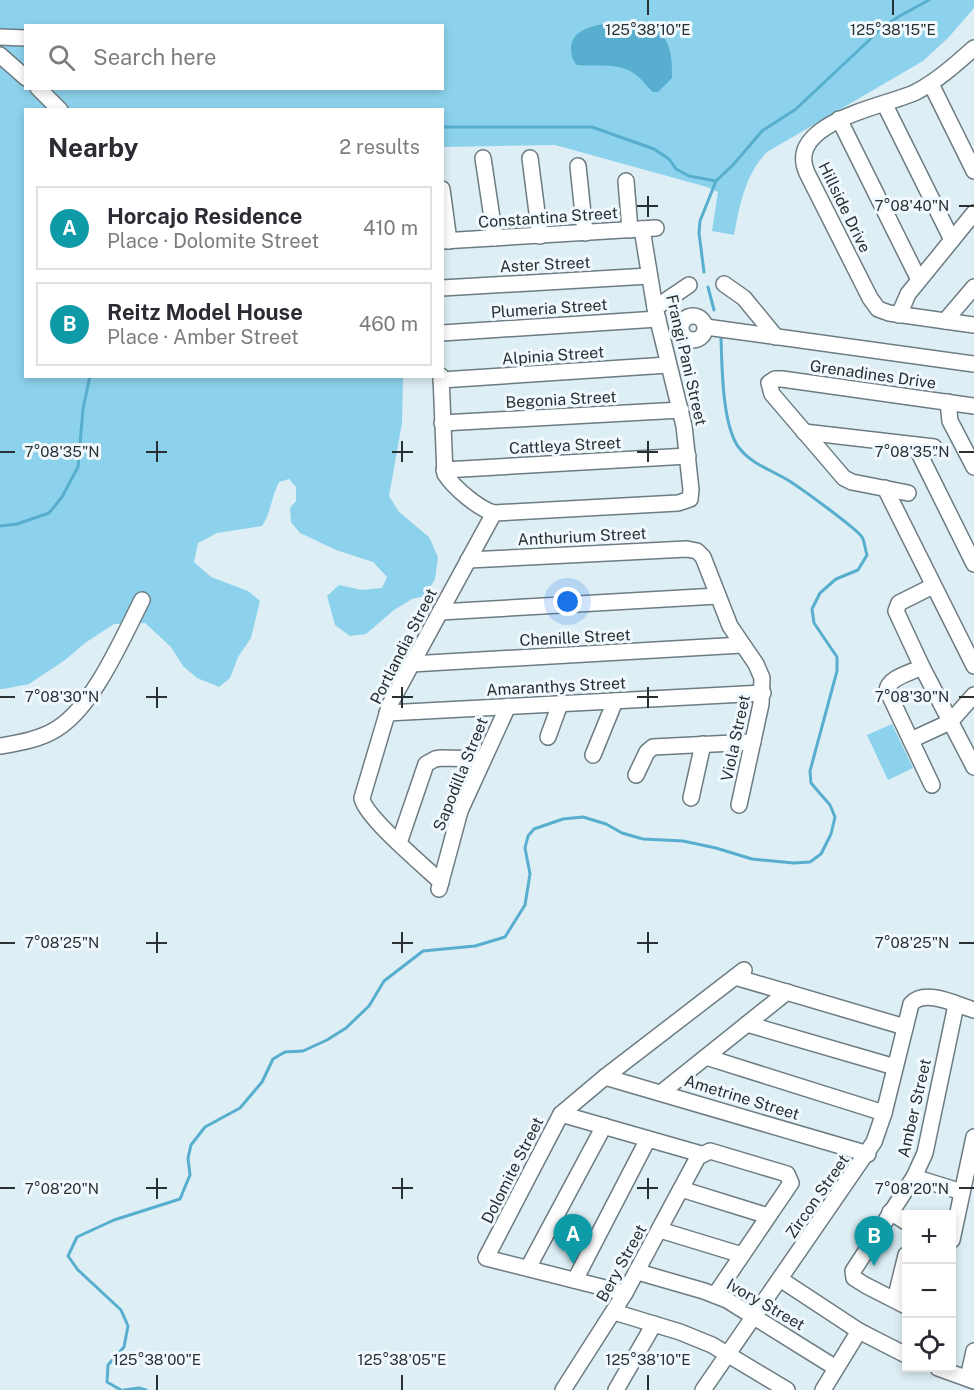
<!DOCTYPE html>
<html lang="en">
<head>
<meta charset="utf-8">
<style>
  :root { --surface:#fff; --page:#f7f7f7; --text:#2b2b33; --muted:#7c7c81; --line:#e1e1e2; --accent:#0f766e }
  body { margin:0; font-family:"Public Sans",sans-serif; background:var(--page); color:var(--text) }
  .controls { position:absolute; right:18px; bottom:18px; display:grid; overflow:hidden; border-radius:0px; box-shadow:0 3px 9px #0003 }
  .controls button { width:54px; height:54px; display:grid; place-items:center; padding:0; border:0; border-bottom:2px solid var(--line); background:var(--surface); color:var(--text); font:30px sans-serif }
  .you { position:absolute; left:568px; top:602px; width:21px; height:21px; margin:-15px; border:4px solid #fff; border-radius:50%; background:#1a73e8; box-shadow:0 0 0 9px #1a73e833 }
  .badge { display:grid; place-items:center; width:39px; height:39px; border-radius:50%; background:var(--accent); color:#fff; font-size:20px; font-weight:700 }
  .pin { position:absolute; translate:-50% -50px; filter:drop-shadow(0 2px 3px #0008) }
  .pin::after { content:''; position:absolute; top:32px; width:21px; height:18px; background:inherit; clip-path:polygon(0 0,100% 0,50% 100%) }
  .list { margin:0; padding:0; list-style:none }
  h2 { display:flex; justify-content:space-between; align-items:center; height:78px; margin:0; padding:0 24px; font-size:26px }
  h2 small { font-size:20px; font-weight:400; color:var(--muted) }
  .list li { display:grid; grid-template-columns:39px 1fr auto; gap:18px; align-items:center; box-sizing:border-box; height:84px; margin:0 12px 12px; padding:0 12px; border:2px solid var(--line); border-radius:0px }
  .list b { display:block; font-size:22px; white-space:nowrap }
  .list p { margin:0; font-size:20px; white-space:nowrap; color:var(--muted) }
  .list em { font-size:20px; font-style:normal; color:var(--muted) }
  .icon { flex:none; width:33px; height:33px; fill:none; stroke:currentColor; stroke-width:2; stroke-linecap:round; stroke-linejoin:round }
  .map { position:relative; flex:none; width:974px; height:1390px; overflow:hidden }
  .search { position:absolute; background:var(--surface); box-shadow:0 3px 9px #0003; left:24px; top:24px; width:420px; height:66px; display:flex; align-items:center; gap:15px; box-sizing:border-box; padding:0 21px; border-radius:0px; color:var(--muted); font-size:22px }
  .panel { position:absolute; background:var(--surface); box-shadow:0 3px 9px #0003; left:24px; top:108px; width:420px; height:270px; border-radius:0px }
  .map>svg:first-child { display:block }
  .green { fill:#8dd2ec; fill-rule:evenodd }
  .water { fill:#57aece }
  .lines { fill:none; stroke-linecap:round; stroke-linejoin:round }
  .stream { stroke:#57aece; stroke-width:3 }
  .minor-casing { stroke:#6d7c82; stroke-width:18 }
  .minor { stroke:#fff; stroke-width:15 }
  .ticks { fill:none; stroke:#293032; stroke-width:2 }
  .labels { text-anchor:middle; stroke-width:6; stroke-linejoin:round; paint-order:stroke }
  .street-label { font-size:16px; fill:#293032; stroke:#f0fafe }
  .ticks-label { font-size:15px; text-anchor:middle; fill:#293032; stroke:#f0fafe; stroke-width:6; stroke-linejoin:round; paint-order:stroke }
</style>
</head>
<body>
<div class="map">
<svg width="974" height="1390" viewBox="0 0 974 1390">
  <rect width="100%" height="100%" fill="#ddeef5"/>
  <!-- green -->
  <g class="green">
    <path d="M0 0H974V8L948 38 923 61 767 152C745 175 740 204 734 235L712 231 718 192 707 187 555 145 443 147 442 110H26V376L403 377 402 423 389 496 399 512 429 537 438 557 435 579 425 596 412 599 394 610 366 634 350 636 335 625 327 596 339 585 362 590 382 588 387 577 373 562 336 550 300 533 291 522 290 508 296 501V487L289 479 279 482C271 498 271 513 262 526L217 533 198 543 194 562 211 577 248 591 260 601 251 638 238 657 230 678 219 687 197 678 183 666 171 647 145 623 114 624 85 643 65 660 29 684 3 689H0ZM26 26H442V88H26Z"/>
    <polygon points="892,724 913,768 888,780 867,735"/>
  </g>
  <!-- water -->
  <path class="water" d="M628 21C665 25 673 43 672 78L658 92H653C646 86 642 79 635 74 618 62 596 67 577 65 572 60 571 54 571 47 573 23 611 24 628 21Z"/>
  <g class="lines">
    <!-- stream -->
    <g class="stream">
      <polyline points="442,127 592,127 654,149 669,159 676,169 689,176 716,181"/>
      <polyline points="704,272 699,233 700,221 716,181 733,165 762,131 796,109 882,28 898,17 929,0"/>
      <polyline points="708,287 714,310"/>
      <polyline points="0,526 17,524 49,513 62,497 78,467 83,409 90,376"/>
      <path d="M121 1390 107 1382 108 1365 124 1347 128 1326 121 1310 78 1270 68 1256 77 1237 114 1220 180 1199 190 1175 188 1158 191 1145 205 1127 240 1108 262 1082 273 1059 285 1052 303 1051 327 1040 346 1028 369 1006 384 981 423 951 475 946 505 937 525 905 530 874 525 848 528 836 534 829 563 819 583 817 606 824 622 833 643 839 683 841 716 848 752 859 794 863 810 862 821 854 831 834 835 817 830 805 811 783 810 771 837 671V657L814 623 812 609 820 593 836 579 858 570 867 555C865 550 865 542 862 537 856 528 798 486 786 479 771 470 752 464 740 449 722 428 722 366 721 338"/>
      <polyline points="124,1390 139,1388 146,1390"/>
    </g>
    <defs>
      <g id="minor">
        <polyline points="0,37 26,38"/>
        <path d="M974 48C956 64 937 81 916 92 887 106 784 122 807 173L870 298 878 309 889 313 974 325"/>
        <polyline points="0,55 26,78"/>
        <polyline points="931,84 974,171"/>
        <polyline points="38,88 60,110"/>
        <polyline points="885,105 952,240"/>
        <polyline points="839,119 919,280"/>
        <polyline points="483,158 495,238"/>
        <polyline points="530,158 540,236"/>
        <polyline points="578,166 585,233"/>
        <polyline points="626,181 630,230"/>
        <polyline points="442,189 449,241"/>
        <polyline points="442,241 656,228"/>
        <polyline points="724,284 744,298 776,337"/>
        <polyline points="442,288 649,276"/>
        <polyline points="655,308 689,285"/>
        <polyline points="899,315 908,294 974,213"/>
        <circle cx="693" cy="328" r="12"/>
        <polyline points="945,321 974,287"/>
        <polyline points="706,327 974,364"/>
        <polyline points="442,333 658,319"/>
        <path d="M441 376 445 474C454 488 479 509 494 513L678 503 690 499 691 490 684 426 655 308 642 229"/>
        <polyline points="441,380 668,365"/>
        <polyline points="948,402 950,421 974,467"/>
        <polyline points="442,423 681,410"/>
        <polyline points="804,432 934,447"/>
        <polyline points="915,445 974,564"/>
        <polyline points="444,470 688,456"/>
        <polyline points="885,488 974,666"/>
        <polyline points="908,493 852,482 844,478 772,394 769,383 775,379 782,379 974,406"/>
        <polyline points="468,560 687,549 697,551 703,557 730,626 756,664 762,678 761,704 739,805"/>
        <polyline points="933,586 899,603 896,611 922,667 974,767"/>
        <polyline points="440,612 717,596"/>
        <polyline points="411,664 742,645"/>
        <path d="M922 667C911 673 889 677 887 690L932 785"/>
        <polyline points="387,713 763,693"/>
        <polyline points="548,737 560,704"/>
        <polyline points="911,740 950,722 974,695"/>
        <path d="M0 746C19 743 42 739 58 728 94 705 122 639 142 600"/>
        <polyline points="593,755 615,701"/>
        <polyline points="636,775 647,752 653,747 753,742"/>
        <polyline points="691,798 703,744"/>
        <polyline points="399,843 426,764 435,759 441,758 483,759"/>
        <path d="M441 882C425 867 364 816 362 798L390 704 494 513"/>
        <polyline points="439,889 460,811 508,706"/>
        <polyline points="735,977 905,1027"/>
        <polyline points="747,1024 895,1067"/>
        <polyline points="706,1057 884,1113"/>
        <polyline points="605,1077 868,1154"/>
        <polyline points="662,1092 787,992"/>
        <polyline points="561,1114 701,1154"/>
        <polyline points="914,1177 962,1192"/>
        <polyline points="681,1189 768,1216"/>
        <polyline points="890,1212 906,1222"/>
        <polyline points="660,1230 742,1255"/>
        <polyline points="952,1240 974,1137"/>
        <polyline points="528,1268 604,1126"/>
        <polyline points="638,1272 704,1291 727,1300 836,1368"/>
        <polyline points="780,1279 859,1331 906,1355"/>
        <polyline points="575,1280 648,1139"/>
        <polyline points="625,1293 486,1258 561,1114 605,1077 744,970"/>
        <polyline points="895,1300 906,1255"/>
        <polyline points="906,1306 865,1285 854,1278 853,1271 914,1177 925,1153 956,1005"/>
        <polyline points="614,1312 680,1332 712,1345 787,1390"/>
        <polyline points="938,1368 974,1381"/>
        <polyline points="968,1378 974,1351"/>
        <polyline points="563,1390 625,1293 698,1157 710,1151 787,1174 791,1183 715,1295"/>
        <polyline points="616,1390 654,1324"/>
        <path d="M703 1390 874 1142 884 1113 911 1004C925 988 957 1005 974 1010"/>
        <polyline points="823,1390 859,1331"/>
      </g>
    </defs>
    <!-- minor casing -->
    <use href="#minor" class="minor-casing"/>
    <!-- minor -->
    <use href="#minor" class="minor"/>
  </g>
  <!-- ticks -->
  <path class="ticks" d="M648 0V15M893 0V15M648 196V217M637 206H658M959 206H974M157 441V462M402 441V462M648 441V462M0 452H15M146 452H167M392 452H413M637 452H658M959 452H974M157 687V708M402 687V708M648 687V708M0 697H15M146 697H167M392 697H413M637 697H658M959 697H974M157 932V953M402 932V953M648 932V953M0 943H15M146 943H167M392 943H413M637 943H658M959 943H974M157 1178V1199M402 1178V1199M648 1178V1199M0 1188H15M146 1188H167M392 1188H413M637 1188H658M959 1188H974M157 1375V1390M402 1375V1390M648 1375V1390"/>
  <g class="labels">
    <!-- street labels -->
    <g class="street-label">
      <text transform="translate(845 207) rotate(64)" y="6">Hillside Drive</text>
      <text transform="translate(548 217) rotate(-4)" y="6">Constantina Street</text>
      <text transform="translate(545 264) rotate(-3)" y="6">Aster Street</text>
      <text transform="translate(549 308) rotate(-4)" y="6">Plumeria Street</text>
      <text transform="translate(553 355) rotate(-4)" y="6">Alpinia Street</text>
      <text transform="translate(687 360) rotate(77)" y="6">Frangi Pani Street</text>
      <text transform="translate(873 374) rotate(8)" y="6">Grenadines Drive</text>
      <text transform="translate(561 399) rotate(-3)" y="6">Begonia Street</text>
      <text transform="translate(565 445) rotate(-3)" y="6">Cattleya Street</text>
      <text transform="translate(582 536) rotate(-3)" y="6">Anthurium Street</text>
      <text transform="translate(575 637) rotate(-3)" y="6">Chenille Street</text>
      <text transform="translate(403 646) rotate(-63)" y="6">Portlandia Street</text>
      <text transform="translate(556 686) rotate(-3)" y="6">Amaranthys Street</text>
      <text transform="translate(735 738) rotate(-78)" y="6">Viola Street</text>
      <text transform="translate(460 774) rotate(-68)" y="6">Sapodilla Street</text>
      <text transform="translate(742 1097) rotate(17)" y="6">Ametrine Street</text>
      <text transform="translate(914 1108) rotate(-77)" y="6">Amber Street</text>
      <text transform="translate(512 1170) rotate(-63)" y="6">Dolomite Street</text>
      <text transform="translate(817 1196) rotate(-55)" y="6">Zircon Street</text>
      <text transform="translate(621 1263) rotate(-61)" y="6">Bery Street</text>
      <text transform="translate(766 1304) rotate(30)" y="6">Ivory Street</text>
    </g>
  </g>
  <g class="ticks-label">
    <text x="648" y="35">125°38'10"E</text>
    <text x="893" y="35">125°38'15"E</text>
    <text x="912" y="211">7°08'40"N</text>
    <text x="62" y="457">7°08'35"N</text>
    <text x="912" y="457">7°08'35"N</text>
    <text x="62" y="702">7°08'30"N</text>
    <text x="912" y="702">7°08'30"N</text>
    <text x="62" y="948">7°08'25"N</text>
    <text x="912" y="948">7°08'25"N</text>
    <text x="62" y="1194">7°08'20"N</text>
    <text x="912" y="1194">7°08'20"N</text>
    <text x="157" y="1365">125°38'00"E</text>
    <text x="402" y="1365">125°38'05"E</text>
    <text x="648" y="1365">125°38'10"E</text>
  </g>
</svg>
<div class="controls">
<button>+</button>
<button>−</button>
<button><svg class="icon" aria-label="locate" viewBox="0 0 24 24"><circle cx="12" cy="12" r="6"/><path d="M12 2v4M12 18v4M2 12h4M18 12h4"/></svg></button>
</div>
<div class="you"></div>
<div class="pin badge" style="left:573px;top:1264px;background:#0f9aa8">A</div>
<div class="pin badge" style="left:874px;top:1266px;background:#0f9aa8">B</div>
<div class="search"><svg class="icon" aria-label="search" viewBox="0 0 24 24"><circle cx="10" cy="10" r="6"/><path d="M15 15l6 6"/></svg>Search here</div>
<section class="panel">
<h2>Nearby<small>2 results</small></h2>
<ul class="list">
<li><span class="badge" style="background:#0f9aa8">A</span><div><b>Horcajo Residence</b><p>Place · Dolomite Street</p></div><em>410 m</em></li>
<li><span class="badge" style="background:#0f9aa8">B</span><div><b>Reitz Model House</b><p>Place · Amber Street</p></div><em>460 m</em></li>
</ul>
</section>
</div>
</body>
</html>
